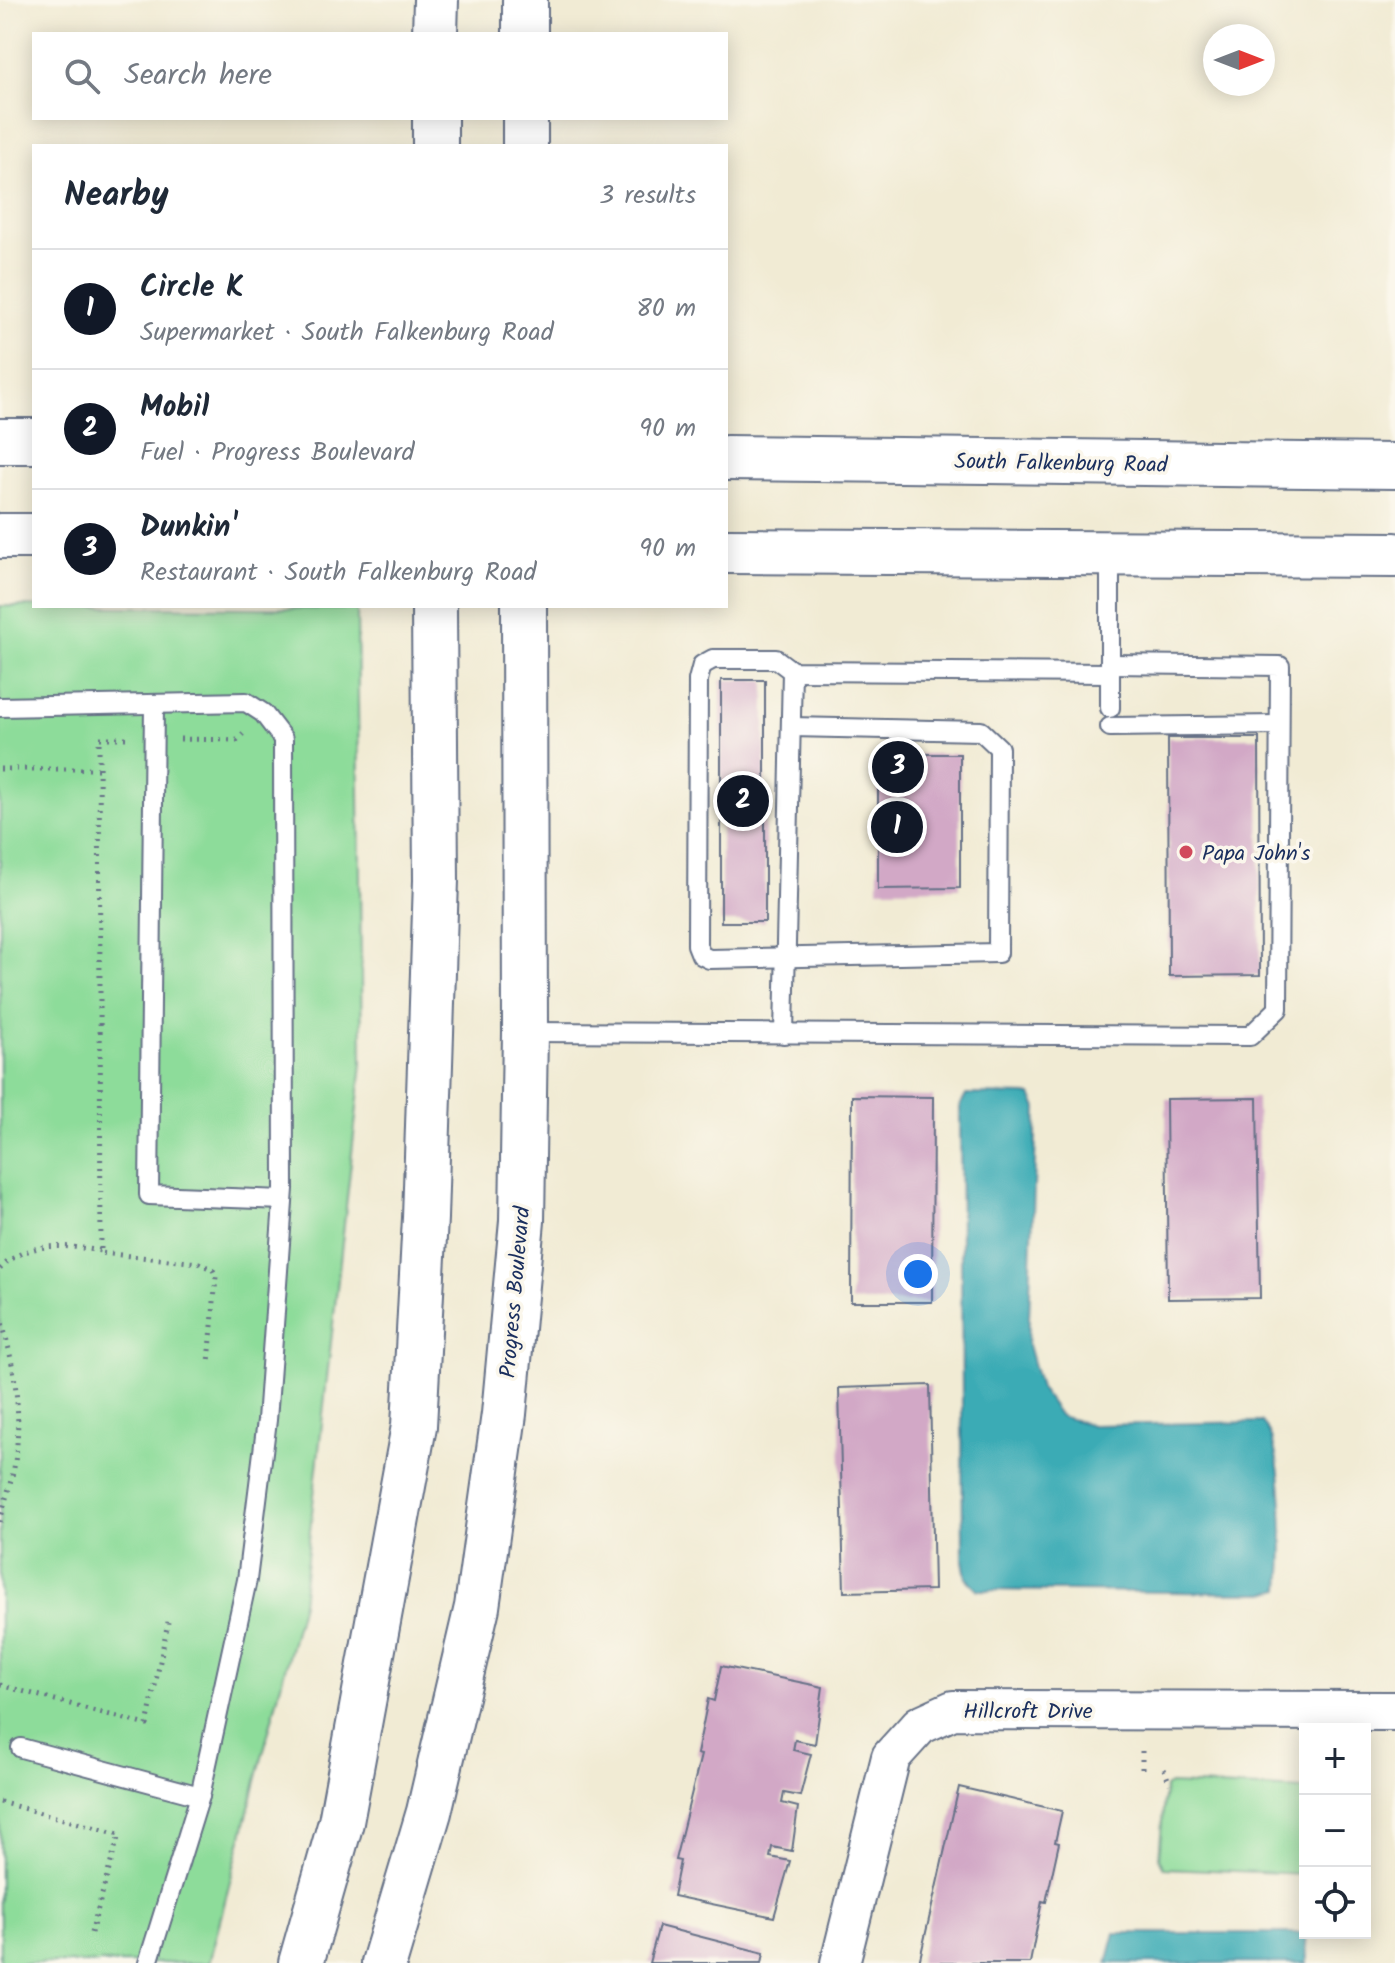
<!DOCTYPE html>
<html lang="en">
<head>
<meta charset="utf-8">
<style>
  :root { --surface:#fff; --page:#f6f6f7; --text:#1f2937; --muted:#747a83; --line:#e0e1e3; --accent:#111827 }
  body { margin:0; font-family:Kalam,sans-serif; background:var(--page); color:var(--text) }
  .controls { position:absolute; right:24px; bottom:24px; display:grid; overflow:hidden; border-radius:0px; box-shadow:0 4px 20px #0003 }
  .controls button { width:72px; height:72px; display:grid; place-items:center; padding:0; border:0; border-bottom:2px solid var(--line); background:var(--surface); color:var(--text); font:40px sans-serif }
  .compass { position:absolute; left:1203px; top:24px; width:72px; height:72px; border-radius:50%; background:var(--surface); box-shadow:0 4px 20px #0003; rotate:90deg }
  .you { position:absolute; left:918px; top:1274px; width:28px; height:28px; margin:-20px; border:6px solid #fff; border-radius:50%; background:#1a73e8; box-shadow:0 0 0 12px #1a73e833 }
  .badge { display:grid; place-items:center; width:52px; height:52px; border-radius:50%; background:var(--accent); color:#fff; font-size:26px; font-weight:700 }
  .pin { position:absolute; translate:-50% -50%; border:4px solid #fff; box-shadow:0 2px 8px #0006 }
  .list { margin:0; padding:0; list-style:none }
  h2 { display:flex; justify-content:space-between; align-items:center; height:104px; margin:0; padding:0 32px; font-size:34px }
  h2 small { font-size:26px; font-weight:400; color:var(--muted) }
  .list li { display:grid; grid-template-columns:52px 1fr auto; gap:24px; align-items:center; box-sizing:border-box; height:120px; padding:0 32px; border-top:2px solid var(--line) }
  .list b { display:block; font-size:30px; white-space:nowrap }
  .list p { margin:0; font-size:26px; white-space:nowrap; color:var(--muted) }
  .list em { font-size:26px; font-style:normal; color:var(--muted) }
  .icon { flex:none; width:44px; height:44px; fill:none; stroke:currentColor; stroke-width:2; stroke-linecap:round; stroke-linejoin:round }
  .map { position:relative; flex:none; width:1395px; height:1963px; overflow:hidden }
  .search { position:absolute; background:var(--surface); box-shadow:0 4px 20px #0003; left:32px; top:32px; width:696px; height:88px; display:flex; align-items:center; gap:20px; box-sizing:border-box; padding:0 28px; border-radius:0px; color:var(--muted); font-size:30px }
  .panel { position:absolute; background:var(--surface); box-shadow:0 4px 20px #0003; left:32px; top:144px; width:696px; height:464px; border-radius:0px }
  .map>svg:first-child { display:block }
  .green { fill:#8ddc9a; stroke:#54867c; stroke-width:2 }
  .water { fill:#3aabb5; stroke:#2a6d8a; stroke-width:2 }
  .building { fill:#d2a8c6 }
  .lines { fill:none; stroke-linecap:round; stroke-linejoin:round }
  .service-casing { stroke:#667187; stroke-width:22 }
  .minor-casing { stroke:#667187; stroke-width:42 }
  .tertiary-casing { stroke:#667187; stroke-width:48 }
  .secondary-casing { stroke:#667187; stroke-width:48 }
  .path { stroke:#667187; stroke-width:5; stroke-dasharray:2 6; stroke-linecap:butt }
  .service { stroke:#fff; stroke-width:18 }
  .minor { stroke:#fff; stroke-width:38 }
  .tertiary { stroke:#fff; stroke-width:44 }
  .secondary { stroke:#fff; stroke-width:44 }
  .poi-dot { fill:#d1495b; stroke:#fbf7ec; stroke-width:3 }
  .labels { text-anchor:middle; stroke-width:7; stroke-linejoin:round; paint-order:stroke }
  .street-label { font-size:22px; fill:#1b2f5e; stroke:#fbf7ec }
  .poi-label { font-size:22px; fill:#1b2f5e; stroke:#fbf7ec; text-anchor:start }
</style>
</head>
<body>
<div class="map">
<svg width="1395" height="1963" viewBox="0 0 1395 1963">
  <rect width="100%" height="100%" fill="#fbf7ec"/>
  <filter id="ink" filterUnits="userSpaceOnUse"><feTurbulence type="fractalNoise" baseFrequency=".0125" numOctaves="2"/><feDisplacementMap in="SourceGraphic" scale="16" xChannelSelector="R" yChannelSelector="G"/><feConvolveMatrix kernelMatrix="1 2 1 2 8 2 1 2 1" color-interpolation-filters="sRGB"/></filter>
  <filter id="wash" filterUnits="userSpaceOnUse"><feTurbulence type="fractalNoise" baseFrequency=".006" numOctaves="4" result="noise"/><feDisplacementMap in="SourceGraphic" scale="32" xChannelSelector="R" yChannelSelector="G"/><feGaussianBlur stdDeviation="1.8" result="paint"/><feColorMatrix in="noise" values="0 0 0 0 0 0 0 0 0 0 0 0 0 0 0 0 0 1.4 0 .05"/><feComposite in="paint" operator="in"/></filter>
  <g filter="url(#wash)">
    <rect width="100%" height="100%" fill="#f1ebd4"/>
    <!-- green -->
    <g class="green">
      <polygon points="0,606 357,609 362,1063 302,1603 209,1963 0,1963"/>
      <polygon points="1170,1784 1305,1790 1305,1874 1164,1868 1159,1858 1165,1787"/>
    </g>
    <!-- water -->
    <g class="water">
      <path d="M967 1094 1031 1095 1037 1108 1028 1345 1040 1388 1060 1416 1092 1425 1262 1422C1286 1446 1284 1553 1281 1589L1265 1593 978 1590 966 1578 963 1560 960 1105Z"/>
      <polygon points="1115,1933 1306,1933 1307,1963 1107,1963"/>
    </g>
    <g id="blocks">
      <!-- building -->
      <g class="building">
        <rect x="721" y="680" width="44" height="242"/>
        <polygon points="1168,738 1259,738 1260,975 1169,976"/>
        <polygon points="878,754 960,754 960,888 878,889"/>
        <polygon points="852,1096 933,1097 932,1302 851,1302"/>
        <polygon points="1257,1098 1260,1298 1168,1299 1166,1099"/>
        <polygon points="930,1385 934,1590 844,1592 839,1388"/>
        <polygon points="721,1666 823,1687 815,1744 795,1740 793,1750 811,1754 800,1796 784,1793 782,1803 798,1807 792,1851 772,1847 770,1857 790,1861 774,1917 673,1896 680,1861 675,1860 701,1755 697,1754 708,1699 714,1701"/>
        <polygon points="959,1787 1062,1811 1055,1842 1059,1843 1046,1902 1042,1901 1030,1963 919,1963"/>
        <polygon points="659,1926 764,1953 762,1963 649,1963"/>
      </g>
    </g>
  </g>
  <g filter="url(#ink)">
    <use href="#blocks" fill-opacity="0" stroke="#667187" stroke-width="2"/>
    <g class="lines">
      <defs>
        <g id="service">
          <polyline points="1110,556 1110,708"/>
          <polyline points="154,704 149,1195 283,1200"/>
          <polyline points="0,707 246,702 263,713 283,739 284,1189 267,1420 247,1580 200,1796 148,1963"/>
          <polyline points="791,727 981,731 999,748 998,953 709,959 701,955 697,945 698,680 702,665 713,659 776,659 792,671 1110,673"/>
          <polyline points="1110,727 1279,725"/>
          <polyline points="525,1032 1250,1036 1278,1009 1280,666 1110,664"/>
          <polyline points="784,1034 792,671"/>
          <polyline points="21,1748 200,1796"/>
        </g>
        <polyline id="minor" points="840,1963 891,1757 920,1725 953,1710 1395,1711"/>
        <g id="tertiary">
          <polyline points="0,441 34,441"/>
          <polyline points="726,458 1395,466"/>
          <polyline points="0,536 34,536"/>
          <polyline points="726,551 1395,555"/>
        </g>
        <g id="secondary">
          <polyline points="435,34 436,0"/>
          <polyline points="525,34 525,0"/>
          <polyline points="435,146 435,118"/>
          <polyline points="525,146 525,118"/>
          <polyline points="301,1963 341,1822 414,1426 425,1218 436,880 434,606"/>
          <polyline points="384,1963 429,1812 477,1607 504,1414 522,1221 525,1032 524,606"/>
        </g>
      </defs>
      <!-- service casing -->
      <use href="#service" class="service-casing"/>
      <!-- minor casing -->
      <use href="#minor" class="minor-casing"/>
      <!-- tertiary casing -->
      <use href="#tertiary" class="tertiary-casing"/>
      <!-- secondary casing -->
      <use href="#secondary" class="secondary-casing"/>
      <!-- path -->
      <g class="path">
        <polyline points="126,738 99,738 101,1253 199,1263 213,1270 216,1277 209,1363"/>
        <polyline points="180,739 237,740 243,734"/>
        <polyline points="0,769 99,769"/>
        <path d="M0 1269C27 1240 66 1245 101 1251"/>
        <path d="M0 1316C15 1365 23 1416 14 1468 10 1486 4 1504 0 1522"/>
        <polyline points="0,1685 147,1725 168,1622"/>
        <polyline points="1142,1769 1142,1748"/>
        <polyline points="1164,1769 1170,1784"/>
        <polyline points="0,1802 119,1834 91,1933"/>
      </g>
      <!-- service -->
      <use href="#service" class="service"/>
      <!-- minor -->
      <use href="#minor" class="minor"/>
      <!-- tertiary -->
      <use href="#tertiary" class="tertiary"/>
      <!-- secondary -->
      <use href="#secondary" class="secondary"/>
    </g>
  </g>
  <!-- markers -->
  <circle class="poi-dot" cx="1186" cy="852" r="8"/>
  <g class="labels">
    <!-- street labels -->
    <g class="street-label">
      <text transform="translate(1061 462) rotate(1)" y="8">South Falkenburg Road</text>
      <text transform="translate(514 1292) rotate(-85)" y="8">Progress Boulevard</text>
      <text x="1028" y="1718">Hillcroft Drive</text>
    </g>
    <!-- poi labels -->
    <g class="poi-label">
      <text x="1202" y="860">Papa John's</text>
    </g>
  </g>
</svg>
<div class="controls">
<button>+</button>
<button>−</button>
<button><svg class="icon" aria-label="locate" viewBox="0 0 24 24"><circle cx="12" cy="12" r="6"/><path d="M12 2v4M12 18v4M2 12h4M18 12h4"/></svg></button>
</div>
<svg class="compass" viewBox="-18 -18 36 36"><path d="M0-13l5 13h-10z" fill="#e53935"/><path d="M0 13l5-13h-10z" fill="#747a83"/></svg>
<div class="you"></div>
<div class="pin badge" style="left:897px;top:827px">1</div>
<div class="pin badge" style="left:743px;top:801px">2</div>
<div class="pin badge" style="left:898px;top:767px">3</div>
<div class="search"><svg class="icon" aria-label="search" viewBox="0 0 24 24"><circle cx="10" cy="10" r="6"/><path d="M15 15l6 6"/></svg>Search here</div>
<section class="panel">
<h2>Nearby<small>3 results</small></h2>
<ul class="list">
<li><span class="badge">1</span><div><b>Circle K</b><p>Supermarket · South Falkenburg Road</p></div><em>80 m</em></li>
<li><span class="badge">2</span><div><b>Mobil</b><p>Fuel · Progress Boulevard</p></div><em>90 m</em></li>
<li><span class="badge">3</span><div><b>Dunkin'</b><p>Restaurant · South Falkenburg Road</p></div><em>90 m</em></li>
</ul>
</section>
</div>
</body>
</html>
